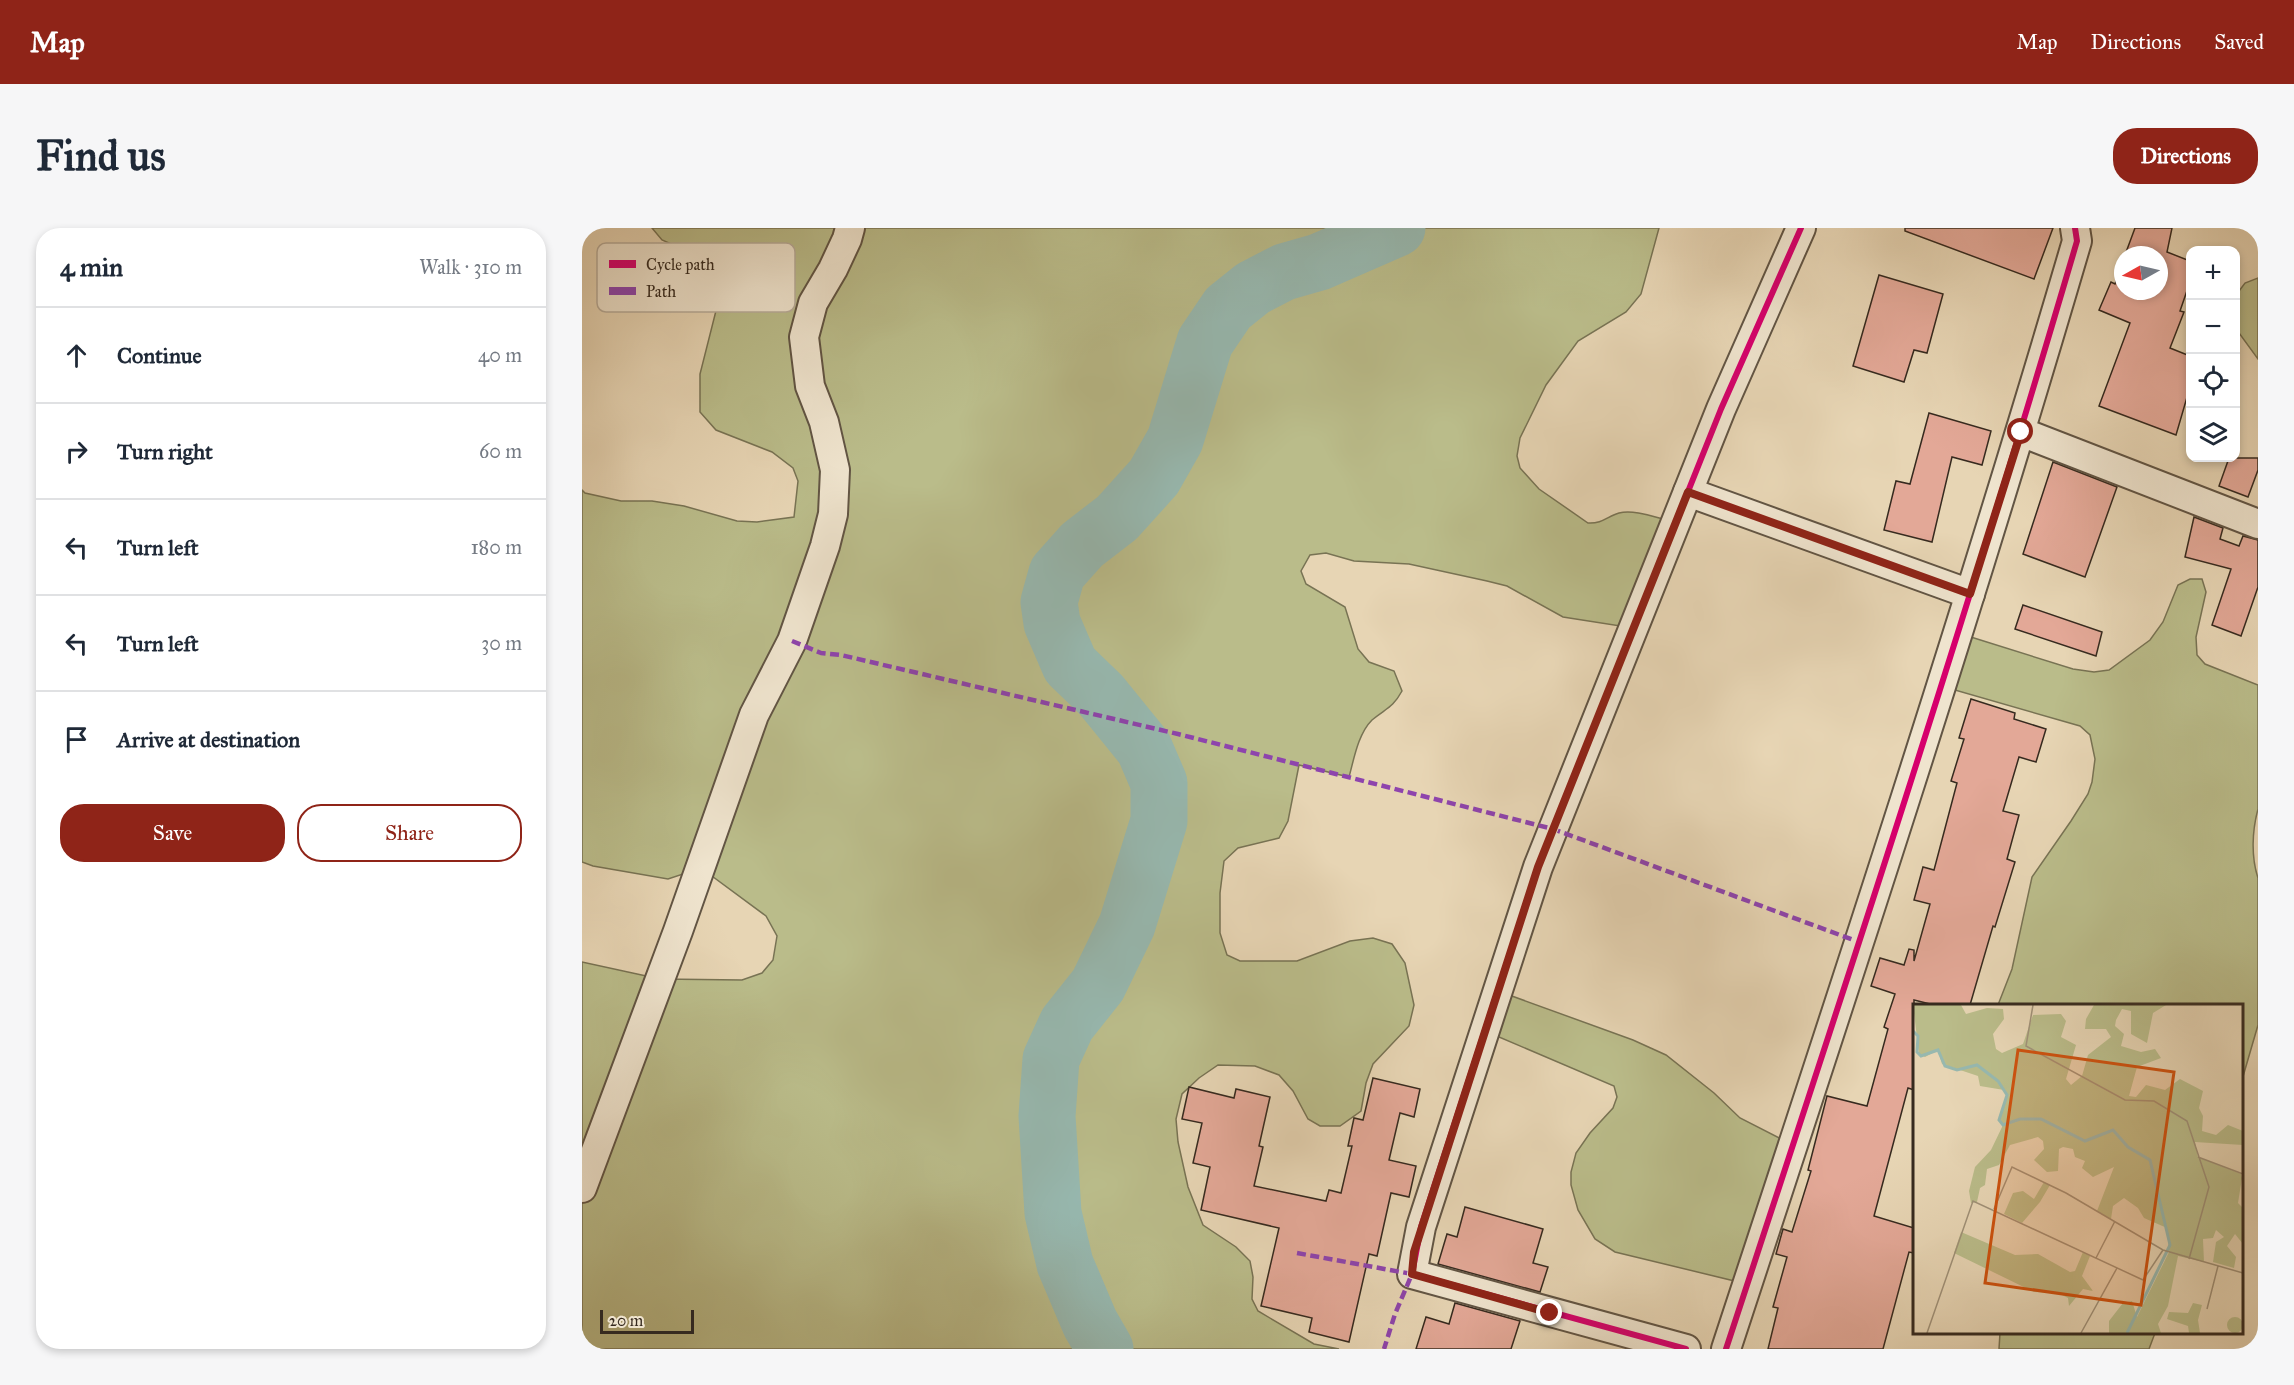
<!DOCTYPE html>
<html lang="en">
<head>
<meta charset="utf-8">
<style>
  :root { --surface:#fff; --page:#f6f6f7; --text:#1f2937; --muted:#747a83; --line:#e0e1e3; --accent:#8f2418 }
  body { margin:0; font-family:"IM FELL Great Primer",serif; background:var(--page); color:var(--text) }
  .controls { position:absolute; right:18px; top:18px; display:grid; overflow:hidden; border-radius:12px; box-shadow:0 3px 9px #0003 }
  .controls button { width:54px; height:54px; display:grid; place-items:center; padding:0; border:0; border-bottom:2px solid var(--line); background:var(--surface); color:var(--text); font:30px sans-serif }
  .compass { position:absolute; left:1532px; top:18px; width:54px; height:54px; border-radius:50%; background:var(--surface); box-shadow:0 3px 9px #0003; rotate:262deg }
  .scale { position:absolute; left:18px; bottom:15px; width:94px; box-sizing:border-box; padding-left:6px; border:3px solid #362a1f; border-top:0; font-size:16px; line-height:21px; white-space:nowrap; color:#362a1f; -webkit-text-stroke:4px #efe4ce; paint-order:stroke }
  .stop { position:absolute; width:18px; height:18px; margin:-14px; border:4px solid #8f2418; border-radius:50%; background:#fff }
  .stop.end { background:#8f2418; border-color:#fff; box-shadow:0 2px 6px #0008 }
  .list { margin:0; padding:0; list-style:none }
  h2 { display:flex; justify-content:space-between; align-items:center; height:78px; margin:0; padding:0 24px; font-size:26px }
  h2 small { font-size:20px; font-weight:400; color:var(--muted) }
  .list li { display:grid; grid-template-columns:39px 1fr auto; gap:18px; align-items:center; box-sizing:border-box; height:96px; padding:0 24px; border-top:2px solid var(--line) }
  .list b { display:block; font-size:22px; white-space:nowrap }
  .list em { font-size:20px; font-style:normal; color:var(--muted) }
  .actions { display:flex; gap:12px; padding:18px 24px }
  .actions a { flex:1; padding:14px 0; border:2px solid var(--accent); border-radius:24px; text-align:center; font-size:21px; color:var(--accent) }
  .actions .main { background:var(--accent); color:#fff }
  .icon { flex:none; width:33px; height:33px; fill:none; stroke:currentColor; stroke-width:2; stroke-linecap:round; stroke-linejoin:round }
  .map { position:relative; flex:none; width:1676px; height:1121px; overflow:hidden; border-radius:24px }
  header { display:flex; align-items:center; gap:36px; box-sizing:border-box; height:84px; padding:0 30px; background:var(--accent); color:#fff }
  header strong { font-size:28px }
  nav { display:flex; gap:33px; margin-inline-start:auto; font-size:21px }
  .intro { display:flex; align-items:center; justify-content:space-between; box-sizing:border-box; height:144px; padding:0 36px }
  h1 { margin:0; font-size:42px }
  .button { padding:15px 27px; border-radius:24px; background:var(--accent); color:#fff; font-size:21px; font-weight:700 }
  main { display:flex; gap:36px; padding:0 36px }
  aside { flex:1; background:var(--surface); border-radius:24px; box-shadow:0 3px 9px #0003 }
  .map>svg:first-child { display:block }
  .green { fill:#babc8a; stroke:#787354; stroke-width:1.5 }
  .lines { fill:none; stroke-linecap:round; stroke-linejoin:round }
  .river { stroke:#97b8af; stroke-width:57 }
  .building { fill:#e3a897; stroke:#362a1f; stroke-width:1.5 }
  .street-casing { stroke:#625544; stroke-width:32 }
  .street { stroke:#efe4ce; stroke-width:28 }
  .quiet { stroke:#8e44ad; stroke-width:4.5; stroke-dasharray:9 4.5; stroke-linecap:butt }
  .cycleway-casing { stroke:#efe4ce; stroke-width:10 }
  .cycleway { stroke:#d6006c; stroke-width:6 }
  .route { stroke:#8f2418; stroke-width:8 }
  .inset-river { fill:none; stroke:#97b8af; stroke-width:3 }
  .inset-road { fill:none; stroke:#a09178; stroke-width:1.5 }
  .view { fill:#cd520f; fill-opacity:0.15; stroke:#cd520f; stroke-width:3 }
  .inset-edge { fill:none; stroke:#362a1f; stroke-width:3 }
  .key { fill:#efe4ce; stroke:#b8ac9a; stroke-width:1.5 }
  .key-label { font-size:16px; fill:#362a1f }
</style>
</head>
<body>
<header>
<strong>Map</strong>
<nav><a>Map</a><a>Directions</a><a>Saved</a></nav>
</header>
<div class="intro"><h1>Find us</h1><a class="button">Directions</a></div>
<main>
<aside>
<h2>4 min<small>Walk · 310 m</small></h2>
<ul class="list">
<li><svg class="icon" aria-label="ahead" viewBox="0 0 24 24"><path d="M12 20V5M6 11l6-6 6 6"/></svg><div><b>Continue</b></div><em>40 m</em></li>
<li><svg class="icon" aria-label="right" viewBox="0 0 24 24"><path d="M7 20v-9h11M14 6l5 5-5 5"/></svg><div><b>Turn right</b></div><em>60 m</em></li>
<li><svg class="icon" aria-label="left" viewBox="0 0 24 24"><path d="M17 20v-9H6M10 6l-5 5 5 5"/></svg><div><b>Turn left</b></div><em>180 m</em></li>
<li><svg class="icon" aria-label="left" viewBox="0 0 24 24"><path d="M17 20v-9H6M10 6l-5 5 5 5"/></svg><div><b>Turn left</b></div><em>30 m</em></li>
<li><svg class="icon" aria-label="arrive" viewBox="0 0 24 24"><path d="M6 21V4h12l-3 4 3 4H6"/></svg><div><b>Arrive at destination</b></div></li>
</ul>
<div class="actions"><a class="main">Save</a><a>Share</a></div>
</aside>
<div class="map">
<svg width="1676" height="1121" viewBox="0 0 1676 1121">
  <rect width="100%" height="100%" fill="#e7d5b4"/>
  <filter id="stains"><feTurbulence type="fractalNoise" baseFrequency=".00333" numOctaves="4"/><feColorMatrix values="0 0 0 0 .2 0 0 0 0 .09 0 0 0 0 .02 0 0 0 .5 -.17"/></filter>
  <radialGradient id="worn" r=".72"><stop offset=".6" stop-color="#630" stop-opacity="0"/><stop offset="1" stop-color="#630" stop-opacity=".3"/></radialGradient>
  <!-- green -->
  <g class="green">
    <path d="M70 0H1077L1059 66 1044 84 996 113 964 157 938 210 935 228 938 240 957 261 1006 295C1020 296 1026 288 1037 285 1054 281 1077 291 1094 294L1051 400 981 389 925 358 905 353 827 336 772 333 744 325 728 327 719 343 724 356 763 379 776 421 787 434 812 443 820 463C810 481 804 480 790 492 776 506 772 531 767 549L717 537 706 593 697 610 656 620 642 633 638 665V705L645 727 658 733H715L768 713 791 710 810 716 823 735 832 777 827 798 791 836 784 855 779 883 758 898H738L726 891 711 863 697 847 673 838 636 837 617 850 600 866 594 891 596 914 606 959 621 997 654 1019 668 1033 671 1049 670 1071 676 1083 732 1116 757 1121H0V734L78 751 160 752 180 745 191 732 195 708 184 688 119 640 86 651 11 638 0 634V262L3 265 39 273H70L102 278 155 293 175 294 212 289 216 253 211 240 190 224 134 202 118 184V146L141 55 135 40 121 30 80 12Z"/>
    <polygon points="1676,50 1676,131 1657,105 1654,94 1654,67 1663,55"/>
    <path d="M1608 351H1620L1624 364 1614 409 1615 427 1623 436 1676 457V581C1670 603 1669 629 1676 650V797L1660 852V778L1416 777 1430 741 1450 649 1489 593 1506 566 1510 554 1513 531 1508 507 1498 498 1359 458 1376 405 1491 441 1512 444 1527 442 1568 412 1581 394 1596 357Z"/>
    <polygon points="916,763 1051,812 1084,827 1132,865 1158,890 1211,917 1165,1056 1033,1024 1013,1011 996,982 989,957 989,944 994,925 1008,905 1031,880 1035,869 1032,858 903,803"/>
    <polygon points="1418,1105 1418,1104 1573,1105 1567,1121 1417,1121"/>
  </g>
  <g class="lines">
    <!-- river -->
    <polyline class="river" points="523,1121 508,1095 483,1036 471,985 465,888 469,831 485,796 516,757 545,697 577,593 577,555 562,520 519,467 488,437 470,395 467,374 475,345 500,317 535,290 572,249 593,212 623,114 646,80 671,60 702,44 737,34 815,0"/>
  </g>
  <!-- building -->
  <g class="building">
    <polygon points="1323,0 1471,0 1452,51 1323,3"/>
    <polygon points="1553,0 1590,0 1585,24 1608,33 1608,54 1598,83 1602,84 1588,120 1608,128 1608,159 1594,207 1517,178 1548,95 1517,82 1529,54 1533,56 1541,33 1541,63 1577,63 1577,27 1543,27"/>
    <polygon points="1297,47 1361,66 1345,125 1332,122 1322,154 1271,138"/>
    <polygon points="1347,185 1409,203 1400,237 1370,229 1350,314 1302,302 1314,253 1328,256"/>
    <polygon points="1647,230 1676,230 1676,242 1666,269 1637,258"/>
    <polygon points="1471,234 1535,259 1503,349 1441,326"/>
    <polygon points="1612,289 1641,300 1638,311 1657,318 1661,308 1676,312 1676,359 1659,408 1630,397 1649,341 1603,329"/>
    <polygon points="1441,377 1520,404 1514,428 1433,401"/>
    <polygon points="1389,471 1433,485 1432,491 1464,501 1454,534 1437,529 1421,583 1437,587 1425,631 1433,634 1413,699 1411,698 1388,777 1352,777 1332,772 1332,862 1326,860 1292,988 1332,1000 1332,1025 1327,1024 1301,1121 1186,1121 1196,1080 1191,1079 1205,1029 1194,1026 1201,1001 1210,1004 1229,943 1226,942 1245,868 1285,878 1306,801 1302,799 1313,766 1289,758 1298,730 1322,737 1327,721 1332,722 1332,733 1348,676 1332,672 1341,639 1352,642 1375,555 1369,553 1382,511 1377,510"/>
    <polygon points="791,850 838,861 832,889 818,885 807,932 834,938 827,969 809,965 795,1028 787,1026 767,1114 727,1104 730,1090 679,1078 697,1000 619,982 628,939 611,935 620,895 600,891 607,859 652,870 654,861 688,869 677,918 681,919 672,958 744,973 747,962 759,965 770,918 766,918 772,890 781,892"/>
    <polygon points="883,979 961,1001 951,1035 966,1039 958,1064 856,1036 865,1006 875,1009"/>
    <polygon points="873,1075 938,1093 929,1121 834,1121 844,1089 867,1096"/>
  </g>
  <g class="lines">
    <defs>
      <g id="street">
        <polyline points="1439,204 1676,296"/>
        <polyline points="1106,264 1388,366"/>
        <polyline points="0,960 96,703 172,487 210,413 243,318 251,286 253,242 242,194 228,158 222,109 231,75 251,41 265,11 268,0"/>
        <polyline points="1104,1121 830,1046 839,999 956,639 1139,181 1219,0"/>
        <path d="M1144 1121C1265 753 1386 385 1495 13L1493 0"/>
      </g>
    </defs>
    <!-- street casing -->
    <use href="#street" class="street-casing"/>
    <!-- street -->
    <use href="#street" class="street"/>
    <!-- quiet -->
    <g class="quiet">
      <polyline points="210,413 239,425 259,427 596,506 971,601 1277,714"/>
      <polyline points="715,1025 830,1046 813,1086 802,1121"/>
    </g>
    <defs>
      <g id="cycleway">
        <polyline points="1104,1121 830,1046 839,999 956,639 1139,181 1219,0"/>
        <path d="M1144 1121C1265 753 1386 385 1495 13L1493 0"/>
      </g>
    </defs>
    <!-- cycleway casing -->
    <use href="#cycleway" class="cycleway-casing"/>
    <!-- cycleway -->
    <use href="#cycleway" class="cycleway"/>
  </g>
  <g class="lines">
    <!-- route -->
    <polyline class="route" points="968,1085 830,1046 832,1024 956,639 1106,264 1388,366 1439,204"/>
  </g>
  <!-- overview -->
  <g transform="translate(1331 776)">
    <rect width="330" height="330" fill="#e7d5b4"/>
    <path d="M0 1H48L53 10 74 4 90 5 91 15 80 30 83 45 89 49 110 40 120 11 148 10 153 17 148 33 163 41 153 75 158 81 169 72 175 51 198 33 193 25H172L173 15 181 1H253L240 9 234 39 218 30V7L209 5 203 16 202 22 211 30 208 42 228 48 242 45 248 54 224 63 216 92 223 93 233 81 252 86 267 75 290 87 286 104 290 112 289 127 303 131 315 121 330 127V141L282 138 285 153 328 170 329 174 325 199 330 204V240L322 230 314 242 323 253 321 264 300 258 303 238 311 233 303 226 300 234 290 235 291 258 265 252 255 302 245 320 248 329H196V317L210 299 219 297 224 313 256 248 254 224 231 214 225 204 211 194 200 202 198 215 184 207 201 163 180 173 169 164 172 157 162 153 160 145 150 143 146 145 145 167 134 168 121 156 131 145 130 137 125 133 97 141 86 161 74 165 72 181 67 184 64 198 58 199 56 187 62 163 78 146 90 121 86 116 94 91 91 86 67 82 65 72 29 60 25 46 12 53 6 50ZM131 178 137 181 127 198 109 219 91 210 100 189 110 187 121 195ZM48 228 102 251 125 250 157 268 162 267 170 248 177 252 169 272 180 287 170 285 156 302 155 294 145 289 121 288 41 249ZM280 299 289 301 285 316 287 329H276L275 322 254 315 256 308 275 309ZM314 321a8 8 0 1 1 16 0a8 8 0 1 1-16 0Z" fill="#babc8a"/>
    <path class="inset-river" d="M0 27 5 32 4 48 8 52 25 46 32 62 44 66 64 61 85 77 94 91 86 116 90 121 107 115H128L172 137 200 126 215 143 237 156 257 241 214 329"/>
    <path class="inset-road" d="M120 1 113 42 212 96 241 97 274 117 296 183 276 255M285 153 330 170M81 205 99 163 153 189 250 246 330 269M183 254 202 217M294 305 305 262M14 329 60 197 230 276 250 246M168 329 204 264"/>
    <path class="view" d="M105 46 261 68 228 301 72 279Z"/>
    <rect width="330" height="330" class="inset-edge"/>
  </g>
  <!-- legend -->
  <rect x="15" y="15" width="198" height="69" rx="9" class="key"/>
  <rect x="27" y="32" width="27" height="8" fill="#d6006c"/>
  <rect x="27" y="59" width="27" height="8" fill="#8e44ad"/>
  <g class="key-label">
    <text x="64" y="42">Cycle path</text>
    <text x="64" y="69">Path</text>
  </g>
  <rect width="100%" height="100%" filter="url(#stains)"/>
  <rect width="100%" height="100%" fill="url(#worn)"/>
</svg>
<div class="controls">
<button>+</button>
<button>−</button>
<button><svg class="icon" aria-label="locate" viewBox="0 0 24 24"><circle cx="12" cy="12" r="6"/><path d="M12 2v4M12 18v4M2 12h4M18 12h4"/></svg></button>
<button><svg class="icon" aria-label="layers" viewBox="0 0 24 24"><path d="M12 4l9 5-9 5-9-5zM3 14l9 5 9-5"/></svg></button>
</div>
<svg class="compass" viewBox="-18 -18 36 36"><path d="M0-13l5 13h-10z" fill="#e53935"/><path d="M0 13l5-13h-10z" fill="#747a83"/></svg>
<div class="scale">20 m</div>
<div class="stop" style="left:1439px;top:204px"></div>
<div class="stop end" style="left:968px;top:1085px"></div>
</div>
</main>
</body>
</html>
